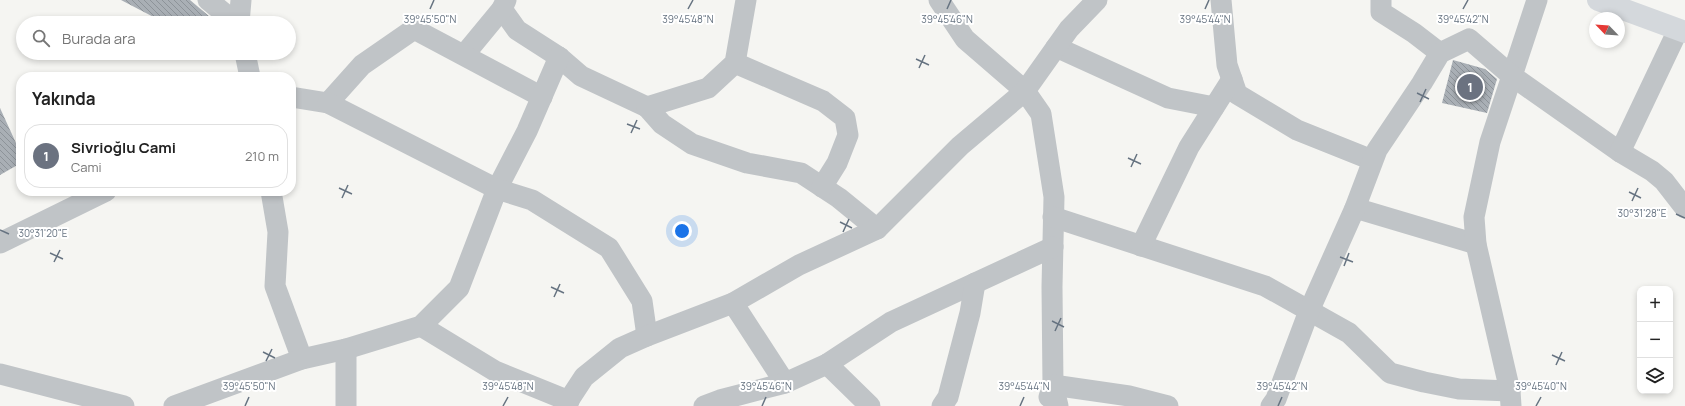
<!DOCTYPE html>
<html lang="tr">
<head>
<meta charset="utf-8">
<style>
  :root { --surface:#fff; --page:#f6f6f6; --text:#222; --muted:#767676; --line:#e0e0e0; --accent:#ea580c }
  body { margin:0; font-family:Manrope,sans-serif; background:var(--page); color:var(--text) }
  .controls { position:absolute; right:12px; bottom:12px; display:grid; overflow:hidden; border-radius:8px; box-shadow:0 2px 6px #0003 }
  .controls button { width:36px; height:36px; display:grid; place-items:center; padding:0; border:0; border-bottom:1px solid var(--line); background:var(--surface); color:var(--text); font:20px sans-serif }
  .compass { position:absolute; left:1589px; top:12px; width:36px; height:36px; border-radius:50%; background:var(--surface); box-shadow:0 2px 6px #0003; rotate:295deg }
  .you { position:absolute; left:682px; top:231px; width:14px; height:14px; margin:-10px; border:3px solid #fff; border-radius:50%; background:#1a73e8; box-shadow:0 0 0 6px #1a73e833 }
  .badge { display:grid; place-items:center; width:26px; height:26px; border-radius:50%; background:var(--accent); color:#fff; font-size:13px; font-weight:700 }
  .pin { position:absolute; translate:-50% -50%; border:2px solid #fff; box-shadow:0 1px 4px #0006 }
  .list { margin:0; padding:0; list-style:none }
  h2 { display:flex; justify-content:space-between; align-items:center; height:52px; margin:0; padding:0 16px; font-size:17px }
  h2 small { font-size:13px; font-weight:400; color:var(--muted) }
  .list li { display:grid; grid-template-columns:26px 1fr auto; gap:12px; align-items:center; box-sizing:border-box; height:64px; margin:0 8px 8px; padding:0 8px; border:1px solid var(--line); border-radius:16px }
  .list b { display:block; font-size:15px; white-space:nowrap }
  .list p { margin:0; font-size:13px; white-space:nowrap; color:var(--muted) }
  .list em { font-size:13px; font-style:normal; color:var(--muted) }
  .icon { flex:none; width:22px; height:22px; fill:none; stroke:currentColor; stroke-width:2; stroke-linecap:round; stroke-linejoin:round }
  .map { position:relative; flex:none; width:1685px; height:406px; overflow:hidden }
  .search { position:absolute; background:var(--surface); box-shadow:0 2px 6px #0003; left:16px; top:16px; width:280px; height:44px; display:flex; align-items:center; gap:10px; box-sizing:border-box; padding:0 14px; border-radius:22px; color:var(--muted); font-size:15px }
  .panel { position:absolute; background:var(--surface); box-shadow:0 2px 6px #0003; left:16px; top:72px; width:280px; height:124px; border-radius:16px }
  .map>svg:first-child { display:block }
  .building { fill:url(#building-back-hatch) }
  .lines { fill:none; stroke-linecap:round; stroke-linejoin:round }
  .street { stroke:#c0c4c7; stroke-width:21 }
  .secondary { stroke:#d4d8dc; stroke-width:22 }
  .ticks { fill:none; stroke:#667381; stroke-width:1.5 }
  .ticks-label { font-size:10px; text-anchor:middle; fill:#667381; stroke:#fff; stroke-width:4; stroke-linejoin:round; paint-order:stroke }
</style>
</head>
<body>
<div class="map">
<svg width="1685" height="406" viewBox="0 0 1685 406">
  <defs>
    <pattern id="building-back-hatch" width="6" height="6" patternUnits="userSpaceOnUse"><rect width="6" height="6" fill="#a9afb5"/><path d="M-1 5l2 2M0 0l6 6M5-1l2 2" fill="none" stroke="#8d9399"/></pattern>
  </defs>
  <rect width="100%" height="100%" fill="#f5f5f2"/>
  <!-- building -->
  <g class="building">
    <polygon points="121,0 190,0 217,23 165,23"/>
    <polygon points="1453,60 1485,69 1497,79 1487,113 1442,103"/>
    <polygon points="0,108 21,154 21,163 0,175"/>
  </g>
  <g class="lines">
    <!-- street -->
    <g class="street">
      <polyline points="208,0 236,23"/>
      <polyline points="506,0 502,9 517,30 559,57 581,76 647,107"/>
      <polyline points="746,0 735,63 708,88 647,107 662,124 692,144 747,163 801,173 839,198 877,229"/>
      <polyline points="939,0 965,39 1025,91 1041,114 1054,197 1052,287 1053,385 1058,406"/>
      <polyline points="1221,0 1227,65 1237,94 1297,130 1372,160"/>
      <polyline points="1381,0 1381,12 1414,33 1440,53"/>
      <polyline points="1537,0 1512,76 1620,152 1652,171 1664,181 1685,208"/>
      <polyline points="239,23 241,0"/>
      <polyline points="1056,47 1168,98 1214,107"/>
      <polyline points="245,53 250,77"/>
      <polyline points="464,55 502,9"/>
      <polyline points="735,63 823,101 845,118 848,135 837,163 822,187"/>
      <polyline points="291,97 328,103 362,65 414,29 542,97"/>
      <polyline points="328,103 497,189 527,131 559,57"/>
      <polyline points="1620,152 1678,30"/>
      <polyline points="271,191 278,232 275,286 302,359"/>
      <polyline points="1355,208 1476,244"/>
      <polyline points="1053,217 1265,286 1349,333 1390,373 1424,382 1459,389 1510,391"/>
      <polyline points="0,243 106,191"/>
      <polyline points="1141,246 1189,147 1232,79"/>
      <polyline points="733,303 785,383"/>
      <polyline points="421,326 495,371 569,401"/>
      <polyline points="827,364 870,406"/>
      <polyline points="0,374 124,406"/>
      <polyline points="1049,397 1053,385 1129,396 1168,406"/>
      <polyline points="174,406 302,359 346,349 421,326 459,288 497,189 532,200 609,248 642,301 647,336"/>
      <polyline points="346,406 346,349"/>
      <polyline points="565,406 584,377 620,348 647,336 733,303 799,265 877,229 960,146 1025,91 1069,29 1097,0"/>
      <polyline points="704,406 720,400 785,383 827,364 891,322 1053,247"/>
      <polyline points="942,406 948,397 970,313 975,283"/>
      <polyline points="1271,406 1276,399 1309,311 1355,208 1377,150 1422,83 1440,53 1469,39 1512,76 1490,142 1474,217 1476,244 1510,391 1511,406"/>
    </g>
    <!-- secondary -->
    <polyline class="secondary" points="1598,0 1685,32"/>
  </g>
  <!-- ticks -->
  <path class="ticks" d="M430 9 434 0M688 9 693 0M947 9 951 0M1205 9 1209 0M1463 9 1468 0M916 59 929 65M919 68 925 55M1417 93 1429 99M1420 102 1426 89M627 124 640 129M631 133 637 120M1128 158 1141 164M1131 167 1137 154M339 188 352 194M1629 192 1641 198M342 198 348 185M1632 201 1638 188M1676 214 1685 218M840 222 852 228M0 230 9 234M843 232 849 219M50 253 63 259M1340 257 1353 262M54 262 60 250M1344 266 1349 253M551 287 564 293M554 297 560 284M1052 321 1064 327M1055 331 1061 318M263 352 275 358M1552 355 1565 361M266 361 272 349M1556 365 1562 352M245 406 249 397M503 406 508 397M762 406 766 397M1020 406 1024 397M1278 406 1282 397M1536 406 1541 397"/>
  <g class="ticks-label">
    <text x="430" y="23">39°45'50"N</text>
    <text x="688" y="23">39°45'48"N</text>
    <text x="947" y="23">39°45'46"N</text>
    <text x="1205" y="23">39°45'44"N</text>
    <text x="1463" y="23">39°45'42"N</text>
    <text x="1642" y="217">30°31'28"E</text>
    <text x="43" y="237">30°31'20"E</text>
    <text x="249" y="390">39°45'50"N</text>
    <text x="508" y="390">39°45'48"N</text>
    <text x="766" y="390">39°45'46"N</text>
    <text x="1024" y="390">39°45'44"N</text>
    <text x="1282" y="390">39°45'42"N</text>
    <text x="1541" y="390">39°45'40"N</text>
  </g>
</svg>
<div class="controls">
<button>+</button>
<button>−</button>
<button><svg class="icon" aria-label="layers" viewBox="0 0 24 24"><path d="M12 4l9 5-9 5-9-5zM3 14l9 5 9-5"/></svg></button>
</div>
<svg class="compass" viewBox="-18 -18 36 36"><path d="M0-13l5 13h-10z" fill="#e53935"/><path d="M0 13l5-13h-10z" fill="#767676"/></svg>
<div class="you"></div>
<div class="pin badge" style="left:1470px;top:87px;background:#6b7280">1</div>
<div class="search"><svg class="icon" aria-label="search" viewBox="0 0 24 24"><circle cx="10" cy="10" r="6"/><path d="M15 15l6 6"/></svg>Burada ara</div>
<section class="panel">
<h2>Yakında<small></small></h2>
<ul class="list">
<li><span class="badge" style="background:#6b7280">1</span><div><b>Sivrioğlu Cami</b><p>Cami</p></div><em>210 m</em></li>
</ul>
</section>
</div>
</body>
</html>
